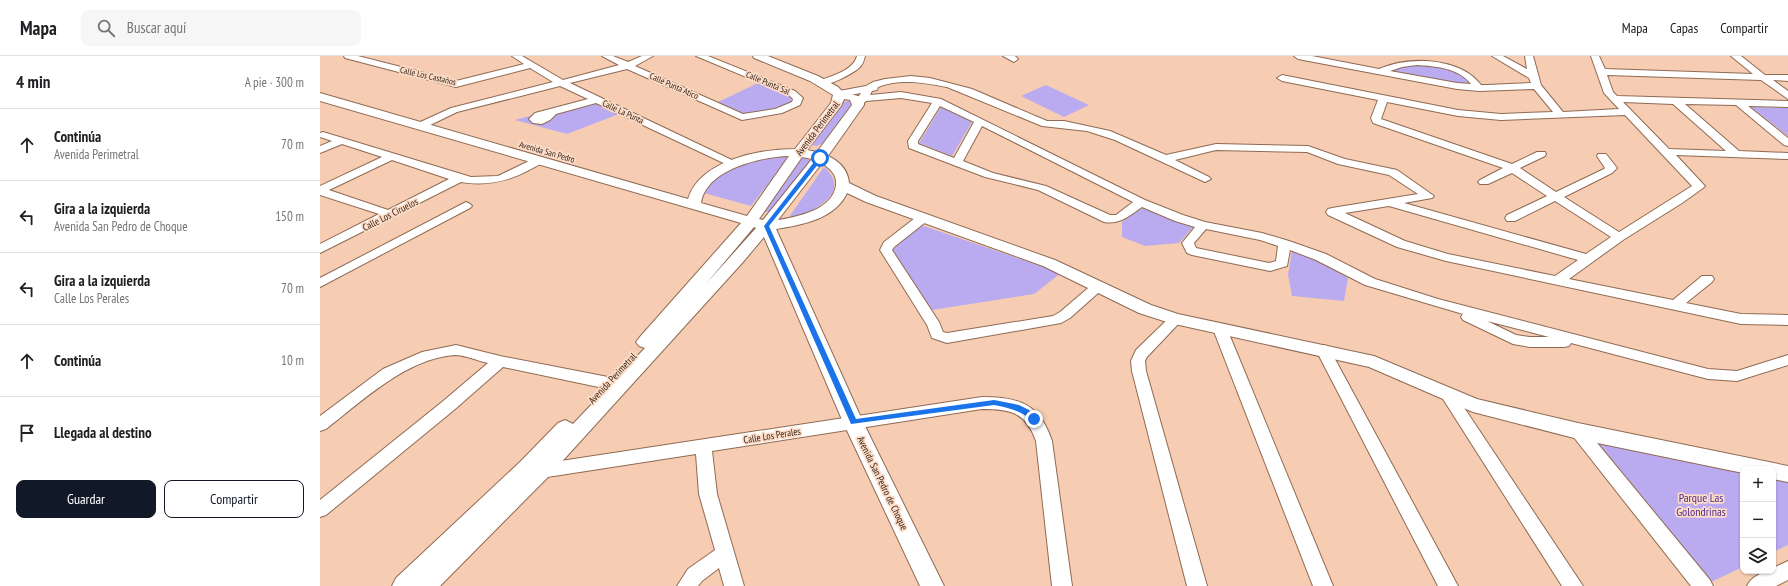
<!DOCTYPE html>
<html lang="es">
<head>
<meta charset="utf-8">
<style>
  :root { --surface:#fff; --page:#f6f6f6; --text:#202124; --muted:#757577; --line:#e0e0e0; --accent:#111827 }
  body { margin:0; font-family:"PT Sans Narrow",sans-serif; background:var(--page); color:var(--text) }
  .controls { position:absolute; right:12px; bottom:12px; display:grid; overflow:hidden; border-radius:8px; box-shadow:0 1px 3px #0004 }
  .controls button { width:36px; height:36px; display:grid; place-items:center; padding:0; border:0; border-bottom:1px solid var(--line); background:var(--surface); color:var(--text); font:20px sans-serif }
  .stop { position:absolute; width:12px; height:12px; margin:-9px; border:3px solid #1a73e8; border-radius:50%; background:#fff }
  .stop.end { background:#1a73e8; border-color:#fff; box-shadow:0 1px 4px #0008 }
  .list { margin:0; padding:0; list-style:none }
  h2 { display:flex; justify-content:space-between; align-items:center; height:52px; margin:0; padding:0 16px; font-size:17px }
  h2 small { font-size:13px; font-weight:400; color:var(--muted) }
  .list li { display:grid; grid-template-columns:26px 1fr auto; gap:12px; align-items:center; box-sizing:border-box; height:72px; padding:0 16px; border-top:1px solid var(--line) }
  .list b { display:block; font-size:15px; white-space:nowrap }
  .list p { margin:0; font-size:13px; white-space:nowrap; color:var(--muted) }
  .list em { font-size:13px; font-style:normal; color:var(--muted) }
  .actions { display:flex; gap:8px; padding:12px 16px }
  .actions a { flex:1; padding:9px 0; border:1px solid var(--accent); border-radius:8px; text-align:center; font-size:14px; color:var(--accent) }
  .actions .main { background:var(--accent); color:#fff }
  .icon { flex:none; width:22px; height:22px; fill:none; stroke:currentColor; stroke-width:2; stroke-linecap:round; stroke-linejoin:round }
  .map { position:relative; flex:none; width:1468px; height:530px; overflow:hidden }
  header { display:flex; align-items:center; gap:24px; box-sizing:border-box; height:56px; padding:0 20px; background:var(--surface); border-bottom:1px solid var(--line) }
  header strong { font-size:19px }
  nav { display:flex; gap:22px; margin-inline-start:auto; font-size:14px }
  .search { width:280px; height:36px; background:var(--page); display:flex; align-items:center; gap:10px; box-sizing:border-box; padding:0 14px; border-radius:8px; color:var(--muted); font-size:15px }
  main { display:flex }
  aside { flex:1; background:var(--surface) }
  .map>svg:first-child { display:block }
  .green { fill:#baabf0 }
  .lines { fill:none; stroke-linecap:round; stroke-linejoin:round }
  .minor-casing { stroke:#8f6a53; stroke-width:2 }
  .tertiary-casing { stroke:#8f6a53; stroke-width:2 }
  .minor { fill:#fff; fill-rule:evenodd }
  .tertiary { fill:#fff; fill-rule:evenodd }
  .route { fill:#1a73e8 }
  .labels { text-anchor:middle; stroke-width:3.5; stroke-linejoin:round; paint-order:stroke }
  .far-street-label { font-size:9px; fill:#36271d; stroke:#fddcc7 }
  .street-label { font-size:10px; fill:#36271d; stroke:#fddcc7 }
  .near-park-label { font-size:12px; fill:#4e2c8f; stroke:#fddcc7 }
</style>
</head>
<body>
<header>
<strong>Mapa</strong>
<div class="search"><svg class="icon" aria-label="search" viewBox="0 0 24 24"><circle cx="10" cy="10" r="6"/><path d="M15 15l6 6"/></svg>Buscar aquí</div>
<nav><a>Mapa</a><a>Capas</a><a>Compartir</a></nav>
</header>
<main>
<aside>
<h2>4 min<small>A pie · 300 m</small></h2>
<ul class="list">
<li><svg class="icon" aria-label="ahead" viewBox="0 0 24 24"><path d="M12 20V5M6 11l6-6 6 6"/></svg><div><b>Continúa</b><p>Avenida Perimetral</p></div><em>70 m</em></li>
<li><svg class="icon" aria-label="left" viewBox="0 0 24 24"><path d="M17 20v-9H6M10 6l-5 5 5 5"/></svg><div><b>Gira a la izquierda</b><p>Avenida San Pedro de Choque</p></div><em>150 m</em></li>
<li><svg class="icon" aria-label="left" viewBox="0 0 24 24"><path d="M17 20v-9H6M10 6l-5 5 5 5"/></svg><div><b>Gira a la izquierda</b><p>Calle Los Perales</p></div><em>70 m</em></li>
<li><svg class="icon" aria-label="ahead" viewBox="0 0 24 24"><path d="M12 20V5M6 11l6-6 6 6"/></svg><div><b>Continúa</b></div><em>10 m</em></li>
<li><svg class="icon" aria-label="arrive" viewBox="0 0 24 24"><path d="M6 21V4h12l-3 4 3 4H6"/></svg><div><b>Llegada al destino</b></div></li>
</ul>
<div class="actions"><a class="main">Guardar</a><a>Compartir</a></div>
</aside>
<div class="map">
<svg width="1468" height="530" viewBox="0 0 1468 530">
  <rect width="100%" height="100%" fill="#f6cdb2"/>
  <!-- green -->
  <g class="green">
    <polygon points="1090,5 1102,5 1137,14 1149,25 1150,28 1131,27 1069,15 1072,10"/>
    <polygon points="440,26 470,40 472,43 468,50 426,59 398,46"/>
    <polygon points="726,29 769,49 744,61 701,40"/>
    <polygon points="268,44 299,58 247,78 195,64"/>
    <polygon points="528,45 531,45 532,48 503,87 497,90 492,89 492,86 523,46"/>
    <polygon points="621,51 652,66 632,100 599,87"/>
    <polygon points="1431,51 1468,52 1468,80"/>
    <path d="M469 101 431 150 384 137C395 111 443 100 469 101Z"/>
    <polygon points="481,102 487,102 490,105 455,154 450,156 442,156"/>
    <path d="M504 111C536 139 486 158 465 167Z"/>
    <polygon points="822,152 873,171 859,187 825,190 802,181 802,166"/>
    <polygon points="601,169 741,217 714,238 612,254 572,194"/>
    <polygon points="972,195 996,202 1028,222 1024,245 972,240 968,219"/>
    <polygon points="1276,384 1423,416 1423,511 1391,526"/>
    <polygon points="1453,423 1468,426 1468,489 1453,496"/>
  </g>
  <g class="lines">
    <defs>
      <g id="minor">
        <polygon points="24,0 38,0 136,25 204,8 192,0 202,0 243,24 299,9 282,0 293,0 308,6 322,0 333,0 315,10 423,58 455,53 472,46 473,43 469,39 376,0 388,0 475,35 483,42 480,49 462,57 422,64 307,13 250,27 416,106 417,108 412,111 276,47 236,58 230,64 222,68 213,67 209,63 215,57 268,43 240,30 137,56 104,72 96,72 95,70 96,68 131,52 233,26 210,12 136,31 25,2"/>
        <path d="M537 0H545C544 4 543 8 540 11 533 18 507 31 499 29L497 27 499 25C511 20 533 15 537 0Z"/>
        <polygon points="683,0 695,0 698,3 694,6"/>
        <path d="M974 0H992L1059 13C1089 0 1140 1 1161 29H1167L1211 27 1209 22 1172 0H1183L1207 13 1205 0H1213L1221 29 1243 56 1299 53 1284 37 1271 0H1279L1285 13 1433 18 1411 0H1421L1445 19H1468V25L1453 24 1468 35V43L1441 24 1287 19 1293 36 1297 40 1468 45V51L1428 50 1468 82V90L1464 89 1416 49 1365 48 1419 95 1468 97V103L1356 99 1383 128 1385 130 1383 132 1362 147 1303 184 1249 223 1353 244 1382 220H1392L1394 223 1392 226 1366 247 1421 258 1468 259V269L1421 268 1126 205 1077 191 1008 159 1006 156 1008 153 1012 152 1098 138 1069 119 1018 108 987 96 896 94 855 104 889 121 891 123 885 126 795 84 767 75 722 70 627 31C606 27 579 22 558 31L557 34 552 35 550 39 581 36 621 43 825 144 863 159 885 166 942 177 969 185 1006 198 1055 223 1118 243 1388 313 1417 315 1468 299V309L1417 325 1388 323 1251 287 1249 290 1244 291H1210L1193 288 1143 264 1141 261 1143 258 1045 229 996 204 970 194 967 210 950 215 872 199 867 197 862 187 875 171 855 165 822 151C810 159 800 169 784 166L718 134 665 121 589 92 588 85 612 47 581 42 546 45 542 49 539 50 534 47 541 37 519 41 514 38 519 35 546 30 553 26 565 23 591 20 610 22 652 33 727 65H744L790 75 846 99 896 88 988 90 1025 103 1077 114 1114 140 1112 142 1084 147 1266 198 1291 181 1235 145 1195 165H1187L1185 162 1187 159 1227 140 1192 117 1168 128H1160L1158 126 1160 124 1183 112 1053 67 1051 62 1058 44 962 25 957 22 962 19 1138 54 1181 58 1233 56 1214 33 1159 35 1137 33 978 3ZM1097 9C1115 10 1139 12 1151 28L1137 27 1070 15 1082 11ZM1067 46 1138 60 1181 64 1305 59 1372 130 1299 176 1244 141 1292 117 1297 112 1286 98H1278L1277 100 1285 112 1284 113 1236 136 1200 112 1225 100 1226 98 1225 96H1217L1192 108 1061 63ZM1303 46 1353 48 1406 95 1349 93ZM620 50 654 66 634 102 598 88V85ZM662 70 813 146 796 159H790L726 130 673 117 643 105ZM1069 150 1258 204 1235 220 1128 198 1085 185 1025 157ZM886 173 940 184 958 190 956 205 949 207 876 192 874 187ZM1167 265 1229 281H1210L1196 279Z"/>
        <path d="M3 76 151 121 178 120 215 102H223L224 104C221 109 214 111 209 114 187 126 166 130 141 126L0 197V188L59 158 0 139V130L62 101 22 88 0 97V90L12 85 0 81V77ZM72 104 129 123 68 154 9 134Z"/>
        <polygon points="146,146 150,148 152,150 150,152 0,231 0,222"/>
        <polygon points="603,158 607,159 609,162 607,165 574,191 572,194 619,266 623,276 627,277 733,260 740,256 774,227 784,227 786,230 750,262 741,267 627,287 612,282 607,269 560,194 564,186 599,159"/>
        <polygon points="856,258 861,260 863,263 827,301 825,305 826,315 887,530 867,530 812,315 811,305 816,294 851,260"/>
        <polygon points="900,268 905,270 907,273 1013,530 993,530 893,273 895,270"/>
        <path d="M136 289 180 300 288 321 293 323 296 327 293 331 288 333 183 311 134 354 6 459 0 461V444L122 346 168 307C158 305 145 299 135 299 87 302 42 345 6 373L0 375V360L63 313 102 296Z"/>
        <polygon points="1003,289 1008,290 1010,294 1138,530 1118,530 996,294 998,290"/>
        <polygon points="1128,333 1133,335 1263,530 1242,530 1123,343 1120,339 1123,335"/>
        <path d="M662 341C699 341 720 348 732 385L752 530H732L716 385C706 356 690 353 662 353L392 395 397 438 424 530H404L399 512 382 525 378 530H357L368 513 395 494 379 438 376 398 221 422 211 419 209 414 211 409 217 407 221 408Z"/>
        <polygon points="1258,369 1264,371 1390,524 1393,530 1371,530 1252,379 1250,375 1252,371"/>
        <path d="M1468 505V524L1456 530H1427C1431 521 1443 515 1453 515V512Z"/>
      </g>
      <path id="tertiary" d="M433 0H448L498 20 518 31 523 36 538 40 544 45V49L508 100C519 105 528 114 529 127L556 140 735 204 831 249 858 258 1054 300 1157 343 1258 367 1468 410V426L1453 423V413H1423V417L1258 383 1153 356 1049 311 850 267 819 257 723 210 546 146 527 137C515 163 482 169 456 173L543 366 624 530H600L523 366 444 181 423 206 228 421 120 530H72L76 522 200 406 238 367 245 364 253 368 325 292 319 290 316 286 319 282 421 167 0 45V37L368 143C380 104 440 93 475 93L511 47 513 39 490 25 434 2ZM524 43 530 44 532 49 497 96 487 94 521 50ZM469 100 427 160 381 147C386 113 441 101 469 100ZM482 101 492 103 443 164 439 163ZM502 107C510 113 517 118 516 129 513 154 477 161 458 164ZM434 171 436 172 385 229Z"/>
    </defs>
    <!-- minor casing -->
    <use href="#minor" class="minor-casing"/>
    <!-- tertiary casing -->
    <use href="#tertiary" class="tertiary-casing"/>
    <!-- minor -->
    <use href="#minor" class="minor"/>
    <!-- tertiary -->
    <use href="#tertiary" class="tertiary"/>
  </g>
  <!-- route -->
  <path class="route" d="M498 101 503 102 449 170 536 363 674 344 699 349 709 354 717 361V365H712C700 354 689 352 674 349L531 368 444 170Z"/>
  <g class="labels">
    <!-- far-street labels -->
    <g class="far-street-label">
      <text transform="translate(108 20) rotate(13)" y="3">Calle Los Castaños</text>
      <text transform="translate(448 27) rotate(23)" y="3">Calle Punta Sal</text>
      <text transform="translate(354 30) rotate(24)" y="3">Calle Punta Atico</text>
      <text transform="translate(303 56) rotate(25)" y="3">Calle La Punta</text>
      <text transform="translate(227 96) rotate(16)" y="3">Avenida San Pedro</text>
    </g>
    <!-- street labels -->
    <g class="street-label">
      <text transform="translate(497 72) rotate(-53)" y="4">Avenida Perimetral</text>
      <text transform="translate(70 158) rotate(-27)" y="4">Calle Los Ciruelos</text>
      <text transform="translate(292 322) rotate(-47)" y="4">Avenida Perimetral</text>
      <text transform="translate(452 379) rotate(-9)" y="4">Calle Los Perales</text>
      <text transform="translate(563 427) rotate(64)" y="4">Avenida San Pedro de Choque</text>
    </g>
    <!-- near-park labels -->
    <g class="near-park-label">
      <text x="1381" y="446">Parque Las<tspan x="1381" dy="14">Golondrinas</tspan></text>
    </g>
  </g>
</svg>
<div class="controls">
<button>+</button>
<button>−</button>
<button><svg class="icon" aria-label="layers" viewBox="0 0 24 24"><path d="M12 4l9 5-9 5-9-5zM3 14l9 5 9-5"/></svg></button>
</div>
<div class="stop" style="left:500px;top:102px"></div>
<div class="stop end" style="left:714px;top:363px"></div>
</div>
</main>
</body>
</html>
